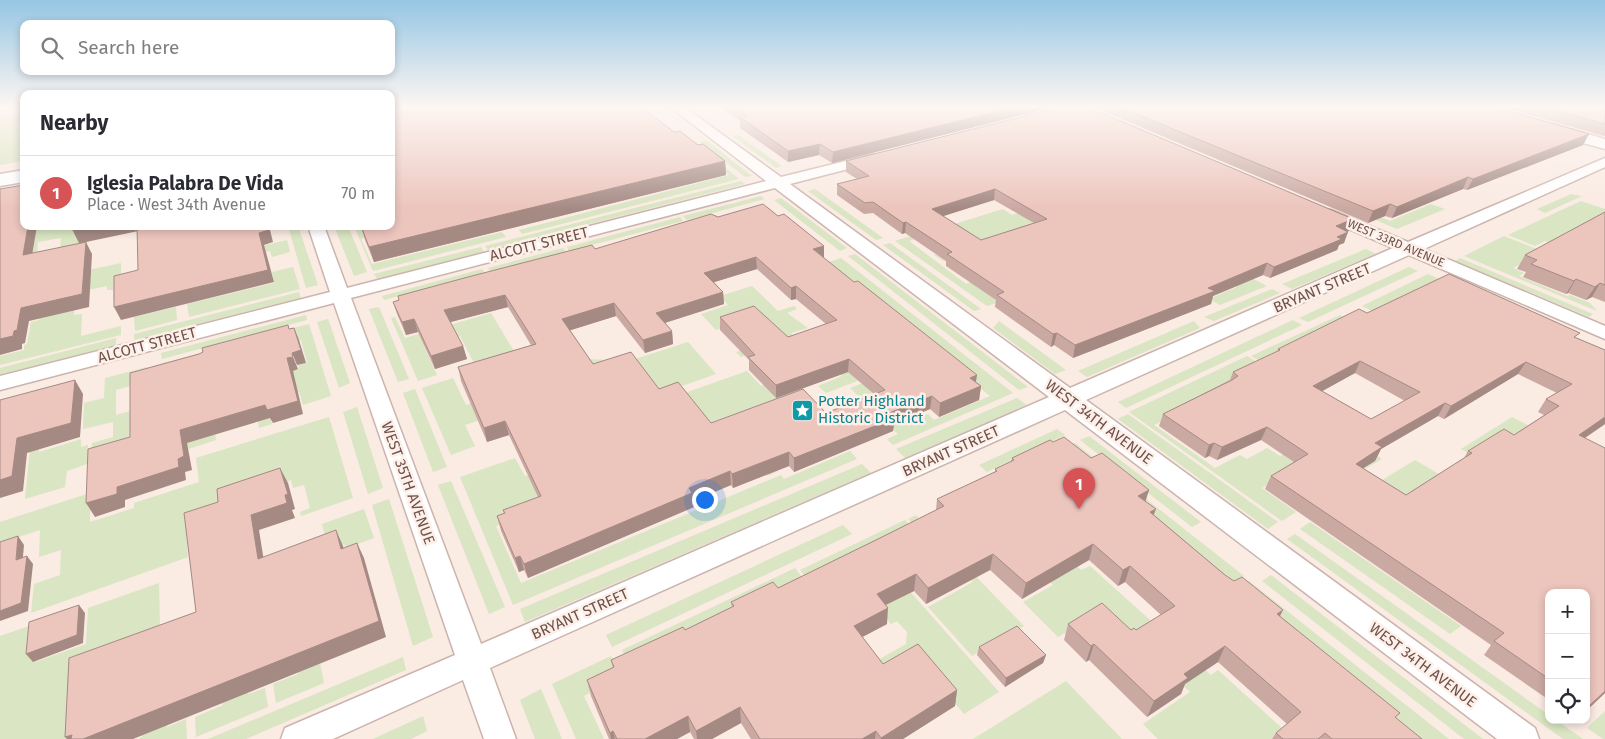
<!DOCTYPE html>
<html lang="en">
<head>
<meta charset="utf-8">
<style>
  :root { --surface:#fff; --page:#f7f7f7; --text:#2b2b33; --muted:#7c7c81; --line:#e1e1e2; --accent:#d85355 }
  body { margin:0; font-family:"Fira Sans",sans-serif; background:var(--page); color:var(--text) }
  .controls { position:absolute; right:15px; bottom:15px; display:grid; overflow:hidden; border-radius:10px; box-shadow:0 2px 8px #0003 }
  .controls button { width:45px; height:45px; display:grid; place-items:center; padding:0; border:0; border-bottom:1px solid var(--line); background:var(--surface); color:var(--text); font:25px sans-serif }
  .you { position:absolute; left:704px; top:499px; width:18px; height:18px; margin:-12px; border:4px solid #fff; border-radius:50%; background:#1a73e8; box-shadow:0 0 0 8px #1a73e833 }
  .badge { display:grid; place-items:center; width:32px; height:32px; border-radius:50%; background:var(--accent); color:#fff; font-size:16px; font-weight:700 }
  .pin { position:absolute; translate:-50% -41px; filter:drop-shadow(0 1px 2px #0008) }
  .pin::after { content:''; position:absolute; top:26px; width:18px; height:15px; background:inherit; clip-path:polygon(0 0,100% 0,50% 100%) }
  .list { margin:0; padding:0; list-style:none }
  h2 { display:flex; justify-content:space-between; align-items:center; height:65px; margin:0; padding:0 20px; font-size:21px }
  h2 small { font-size:16px; font-weight:400; color:var(--muted) }
  .list li { display:grid; grid-template-columns:32px 1fr auto; gap:15px; align-items:center; box-sizing:border-box; height:75px; padding:0 20px; border-top:1px solid var(--line) }
  .list b { display:block; font-size:19px; white-space:nowrap }
  .list p { margin:0; font-size:16px; white-space:nowrap; color:var(--muted) }
  .list em { font-size:16px; font-style:normal; color:var(--muted) }
  .icon { flex:none; width:28px; height:28px; fill:none; stroke:currentColor; stroke-width:2; stroke-linecap:round; stroke-linejoin:round }
  .map { position:relative; flex:none; width:1605px; height:739px; overflow:hidden }
  .search { position:absolute; background:var(--surface); box-shadow:0 2px 8px #0003; left:20px; top:20px; width:375px; height:55px; display:flex; align-items:center; gap:12px; box-sizing:border-box; padding:0 18px; border-radius:10px; color:var(--muted); font-size:19px }
  .panel { position:absolute; background:var(--surface); box-shadow:0 2px 8px #0003; left:20px; top:90px; width:375px; height:140px; border-radius:10px }
  .map>svg:first-child { display:block }
  .green { fill:#d9e5c3 }
  .lines { fill:none; stroke-linecap:round; stroke-linejoin:round }
  .minor-casing { stroke:#ccb4ae; stroke-width:3 }
  .tertiary-casing { stroke:#ccb4ae; stroke-width:3 }
  .minor { fill:#fff; fill-rule:evenodd }
  .tertiary { fill:#fff; fill-rule:evenodd }
  .wall { fill:#cba9a3; fill-rule:evenodd }
  .shaded-wall { fill:#a58a84 }
  .building { fill:#ecc5bd; stroke:#a58a84; fill-rule:evenodd }
  .labels { text-anchor:middle; stroke-width:5; stroke-linejoin:round; paint-order:stroke }
  .far-street-label { font-size:12px; fill:#6f504c; stroke:#fdf0e8 }
  .street-label { font-size:15px; fill:#6f504c; stroke:#fdf0e8 }
  .culture-label { font-size:15px; fill:#0d838f; stroke:#fdf0e8; text-anchor:start }
</style>
</head>
<body>
<div class="map">
<svg width="1605" height="739" viewBox="0 0 1605 739">
  <rect width="100%" height="100%" fill="#faebe3"/>
  <!-- green -->
  <g class="green">
    <polygon points="24,112 24,161 0,165 0,116"/>
    <polygon points="738,135 782,166 776,168 732,136"/>
    <polygon points="706,140 752,176 745,177 700,142"/>
    <polygon points="707,153 739,179 522,234 519,230 729,175 705,156"/>
    <polygon points="741,181 745,184 488,250 485,246"/>
    <polygon points="1306,186 1390,221 1431,204 1445,209 1397,229 1300,188"/>
    <polygon points="815,189 883,238 876,240 808,191"/>
    <polygon points="1571,194 1582,196 1545,213 1537,209"/>
    <polygon points="761,196 765,199 687,220 683,216"/>
    <polygon points="781,198 847,248 840,251 774,200"/>
    <polygon points="1581,201 1605,209 1605,218 1555,245 1545,241 1535,246 1508,235"/>
    <polygon points="1003,209 1012,215 1021,212 1042,224 1002,242 944,261 934,255 969,243 945,227"/>
    <polygon points="680,217 683,221 569,251 567,247"/>
    <polygon points="24,226 74,226 87,237 87,243 60,248 61,238 38,242 37,253 22,257"/>
    <polygon points="288,226 298,226 318,285 306,288"/>
    <polygon points="334,226 348,226 367,272 354,276"/>
    <polygon points="354,226 374,226 366,237 361,239 372,264 502,232 506,237 373,271"/>
    <polygon points="941,227 943,229 909,241 966,284 973,281 1002,301 987,306 895,241"/>
    <polygon points="1164,232 1267,286 1220,305 1209,299 1237,287 1226,280"/>
    <polygon points="1504,236 1549,254 1532,258 1513,268 1524,273 1519,276 1567,296 1570,295 1590,303 1597,311 1464,256"/>
    <polygon points="287,240 290,252 272,257 270,251 262,252 258,247"/>
    <polygon points="890,243 981,309 974,311 883,245"/>
    <polygon points="481,247 484,252 377,279 374,274"/>
    <polygon points="563,248 566,252 491,272 488,268"/>
    <polygon points="1366,249 1376,254 1292,289 1282,284"/>
    <polygon points="855,254 1028,387 1019,390 848,256"/>
    <polygon points="841,258 1013,393 893,445 887,439 898,434 850,388 879,377 922,416 928,414 934,420 990,396 831,268 804,270"/>
    <polygon points="1460,258 1593,314 1589,317 1455,261"/>
    <polygon points="121,263 121,299 113,301 113,290 107,290 107,286 88,290 89,270"/>
    <polygon points="293,267 300,289 189,317 187,304 274,283 272,272"/>
    <polygon points="1409,267 1418,271 1308,322 1299,318"/>
    <polygon points="482,269 485,273 384,300 382,296"/>
    <polygon points="1428,274 1546,327 1377,313 1362,306"/>
    <polygon points="752,286 778,311 794,306 797,309 787,313 808,328 791,333 796,338 741,357 736,352 776,338 756,317 716,330 701,314 728,305 720,296"/>
    <polygon points="1272,289 1280,293 1214,321 1204,317"/>
    <polygon points="76,292 74,315 82,314 81,336 121,326 121,335 0,365 0,356 24,350 24,345 27,344 31,322 39,320 41,303"/>
    <polygon points="299,292 301,298 134,340 134,334"/>
    <polygon points="176,307 177,320 135,331 134,317"/>
    <polygon points="379,307 409,379 398,382 369,309"/>
    <polygon points="491,313 514,351 474,363 460,336 424,346 437,375 418,381 391,318 395,317 405,338"/>
    <polygon points="306,315 307,320 162,359 161,353"/>
    <polygon points="1340,315 1344,317 1261,362 1251,356"/>
    <polygon points="328,319 350,383 339,388 317,322"/>
    <polygon points="1293,320 1302,325 1126,408 1118,402"/>
    <polygon points="999,321 1066,370 1055,374 993,328"/>
    <polygon points="1194,321 1200,328 1087,377 1078,371"/>
    <polygon points="309,324 331,396 303,405 299,392 269,401 275,376 299,369 298,365 307,363 301,340 296,341 278,332"/>
    <polygon points="799,335 883,371 826,393 818,386 842,376"/>
    <polygon points="116,338 116,345 0,375 0,368"/>
    <polygon points="688,342 716,374 631,404 588,359 629,361"/>
    <polygon points="211,350 262,377 272,424 259,428 255,405 213,417 216,440 179,452 91,463 92,443 113,437 113,422 83,429 84,403 104,398 105,378 147,367 148,379 144,382 116,390 116,415 152,405 153,366"/>
    <polygon points="1247,356 1364,425 1228,389 1154,425 1215,468 1240,455 1247,459 1267,448 1280,456 1324,432 1349,438 1382,459 1356,474 1300,466 1262,488 1296,512 1282,521 1129,412"/>
    <polygon points="747,371 761,386 779,379 799,399 738,423 778,471 767,476 741,444 716,437 682,394"/>
    <polygon points="453,378 466,405 481,400 489,417 465,425 475,446 451,455 422,388"/>
    <polygon points="415,389 447,467 433,472 403,393"/>
    <polygon points="1017,398 1027,405 905,458 896,449"/>
    <polygon points="357,407 383,488 368,494 343,412"/>
    <polygon points="1128,414 1278,522 1268,529 1118,419"/>
    <polygon points="329,417 353,498 301,516 300,512 310,508 304,485 293,488 291,480 219,505 220,515 186,527 188,557 31,613 34,584 60,575 61,550 39,557 40,530 0,543 0,522 90,493 90,522 134,508 134,503 199,482 196,458"/>
    <polygon points="1512,417 1573,449 1470,454 1461,449"/>
    <polygon points="1057,429 1065,435 987,472 979,465"/>
    <polygon points="1089,436 1201,522 1192,527 1080,440"/>
    <polygon points="81,439 81,447 88,445 87,464 67,471 65,487 25,499 30,449 39,446 39,452"/>
    <polygon points="1075,443 1244,576 1223,589 1061,449"/>
    <polygon points="850,451 857,459 513,605 460,477 515,458 525,476 569,460 546,506 496,526 521,583 781,475 784,479"/>
    <polygon points="1415,460 1442,476 1477,525 1369,488"/>
    <polygon points="862,464 871,473 525,622 520,609"/>
    <polygon points="451,481 505,607 489,614 438,485"/>
    <polygon points="389,499 433,637 413,646 372,505"/>
    <polygon points="364,509 374,538 346,548 344,544 328,550 322,524"/>
    <polygon points="916,515 1024,626 972,656 928,607 973,582 908,519"/>
    <polygon points="905,520 916,532 875,552 999,692 964,714 917,658 882,678 871,664 906,644 907,632 897,621 891,624 844,568 811,584 800,570"/>
    <polygon points="1310,522 1461,626 1450,634 1300,529"/>
    <polygon points="843,525 852,534 612,647 606,635"/>
    <polygon points="1295,534 1549,715 1549,720 1556,720 1583,739 1563,739 1287,539"/>
    <polygon points="1059,550 1081,570 1090,566 1211,675 1218,670 1294,739 1158,739 1143,724 1190,692 1130,635 1097,615 1058,637 1023,602 1053,585 1032,565"/>
    <polygon points="795,568 822,603 629,664 622,650"/>
    <polygon points="1271,575 1483,739 1464,739 1262,581"/>
    <polygon points="304,580 324,683 276,703 273,684 298,674 296,663"/>
    <polygon points="1249,581 1449,739 1409,739 1235,590"/>
    <polygon points="159,583 160,628 75,739 0,739 0,636 38,623 35,662 86,644 88,608"/>
    <polygon points="611,656 619,672 612,681 584,696 604,739 576,739 552,684"/>
    <polygon points="403,657 406,670 246,739 208,739"/>
    <polygon points="1066,681 1122,739 973,739"/>
    <polygon points="248,686 248,694 265,688 268,707 196,737 195,717 223,705 222,696"/>
    <polygon points="541,689 562,739 535,739 520,700"/>
    <polygon points="1605,711 1605,739 1603,739 1587,728"/>
    <polygon points="423,716 427,731 411,739 373,739"/>
    <polygon points="186,719 187,739 138,739 142,737 142,730 167,720 167,727"/>
  </g>
  <g class="lines">
    <defs>
      <path id="minor" d="M669 106H683L781 177 874 154 879 155 881 158 879 161 790 184 1070 388 1393 248 1319 216 1317 213 1319 210H1331L1408 242 1605 158V167L1424 249 1605 326V339L1409 255 1086 400 1535 728 1539 739H1497L1065 410 490 668 516 739H484L463 680 333 739H281L285 728 455 655 334 303 0 390V376L330 292 308 226H324L347 288 766 181ZM775 188 1049 397 481 644 351 298Z"/>
      <g id="tertiary">
        <polygon points="1553,124 1605,139 1605,149 1547,133 1545,129 1547,125"/>
        <polygon points="24,170 24,182 0,186 0,174"/>
      </g>
    </defs>
    <!-- minor casing -->
    <use href="#minor" class="minor-casing"/>
    <!-- tertiary casing -->
    <use href="#tertiary" class="tertiary-casing"/>
    <!-- minor -->
    <use href="#minor" class="minor"/>
    <!-- tertiary -->
    <use href="#tertiary" class="tertiary"/>
  </g>
  <!-- wall -->
  <g class="wall">
    <polygon points="718,106 1058,106 832,163 819,155 788,162 740,128 740,121"/>
    <polygon points="1091,106 1492,106 1589,134 1583,145 1467,190 1463,189 1392,218 1385,216 1368,223"/>
    <polygon points="1499,106 1605,106 1605,136 1604,136"/>
    <polygon points="674,132 725,161 726,175 374,262 365,240 361,226"/>
    <path d="M846 161 1353 219 1349 231H1347L1344 243 1339 245 1337 250 1270 278 1263 275 1213 296 1211 304 1073 358 1054 345 1051 347 995 307 996 300 946 266V261L905 233 902 234 873 213 864 214 837 195V184L857 179 846 172ZM994 200 1034 223 981 240 943 216Z"/>
    <polygon points="1605,212 1605,302 1592,297 1586,300 1568,293 1566,294 1523,277 1526,272 1517,269 1525,255"/>
    <path d="M595 249 824 258 981 386 979 400 939 417 930 409 894 424 893 431 794 472 789 466 733 488 731 485 693 501 694 507 528 578 524 570 519 572 501 531 497 516 504 514 503 510 538 497 509 435 487 442 461 381 458 367 531 345 508 307 450 322 463 346 467 359 435 369 418 332 406 335 397 314 393 302 399 300 398 296ZM757 269 791 300 796 299 826 324 788 337 720 317V330L749 360V370L776 398 848 372 874 394 826 413 711 423 659 389 593 364 570 330 616 316 645 353 673 344 672 331 665 323 724 304 723 292 714 282Z"/>
    <path d="M1367 313 1577 338 1605 350V424L1585 438 1605 693 1586 711V593H1549V700L1484 655 1491 645 1265 489 1271 476 1294 462 1261 440 1217 460 1209 456 1205 458 1159 426 1163 414 1230 380 1233 372 1277 352 1278 349ZM1355 373 1405 401 1371 419 1322 391ZM1518 374 1557 393 1546 399 1538 412 1544 415 1514 435 1468 451 1464 458 1406 495 1363 468 1375 461 1381 449 1438 416 1444 419Z"/>
    <polygon points="1053,442 1091,458 1149,490 1145,501 1154,515 1225,575 1280,616 1396,719 1422,739 1272,739 1276,733 1287,724 1218,662 1185,684 1181,694 1147,717 1089,660 1086,662 1064,640 1068,624 1136,630 1161,615 1125,582 1118,586 1089,560 1022,599 990,570 926,604 914,591 886,605 887,624 862,637 883,664 957,690 955,706 903,739 751,739 741,723 712,739 694,739 690,732 677,739 609,739 591,696 587,680 613,668 611,660 685,630 732,607 731,602 778,588 880,538 936,510 937,499 995,472 995,469 1011,462 1012,458"/>
    <polygon points="979,647 1046,655 1043,663 1005,687 977,655"/>
  </g>
  <!-- shaded-wall -->
  <g class="shaded-wall">
    <polygon points="1019,106 1058,106 832,163 833,152"/>
    <polygon points="1589,134 1583,145 1467,190 1473,179"/>
    <polygon points="820,144 819,155 788,162 788,151"/>
    <polygon points="725,161 726,175 374,262 369,247"/>
    <polygon points="1468,177 1463,189 1392,218 1397,207"/>
    <polygon points="995,189 994,200 931,220 932,209"/>
    <polygon points="1390,204 1385,216 1368,223 1373,211"/>
    <polygon points="1353,219 1349,231 1331,238 1336,226"/>
    <polygon points="906,222 905,233 902,234 903,223"/>
    <polygon points="28,226 37,226 30,267 23,255"/>
    <polygon points="96,226 141,226 143,230 86,242 92,254 89,307 29,321 25,343 22,344 22,349 0,355 0,339 21,308 79,243 73,231"/>
    <polygon points="268,226 269,226 273,242 264,245 274,282 121,320 114,307 259,233"/>
    <polygon points="1348,232 1344,243 1339,245 1337,250 1270,278 1274,267"/>
    <polygon points="824,246 824,258 813,249"/>
    <polygon points="756,257 757,269 705,285 704,273"/>
    <polygon points="1267,263 1263,275 1213,296 1211,304 1073,358 1075,345"/>
    <polygon points="1576,279 1568,293 1566,294 1574,281"/>
    <polygon points="1600,283 1592,297 1586,300 1595,287"/>
    <polygon points="796,286 796,299 791,300 791,288"/>
    <polygon points="723,292 724,304 658,325 656,313"/>
    <polygon points="505,295 508,307 447,323 444,310"/>
    <polygon points="614,303 616,316 565,332 562,319"/>
    <polygon points="414,319 418,332 406,335 402,322"/>
    <polygon points="294,328 299,340 306,363 297,365 292,353"/>
    <polygon points="672,331 673,344 645,353 643,340"/>
    <polygon points="1057,333 1054,345 1051,347 1053,334"/>
    <polygon points="463,346 467,359 435,369 431,356"/>
    <polygon points="293,357 298,369 293,371 303,414 273,423 270,418 187,443 192,470 185,472 186,480 125,500 125,507 95,517 86,503 117,487 178,459 180,430 287,358"/>
    <polygon points="849,359 848,372 776,398 776,385"/>
    <polygon points="1360,361 1355,373 1308,399 1313,386"/>
    <polygon points="1526,362 1518,374 1444,419 1451,406"/>
    <polygon points="977,375 975,388 970,378"/>
    <polygon points="75,380 83,394 80,437 27,453 23,491 0,498 0,480 17,438"/>
    <polygon points="981,386 979,400 939,417 940,403"/>
    <polygon points="932,396 930,409 894,424 893,431 794,472 794,458 889,413"/>
    <polygon points="1445,403 1438,416 1381,449 1375,461 1349,477 1356,464 1375,443"/>
    <polygon points="1605,417 1605,424 1570,448 1579,435"/>
    <polygon points="505,421 509,435 487,442 484,428"/>
    <polygon points="1267,427 1261,440 1217,460 1222,447"/>
    <polygon points="1214,443 1209,456 1205,458 1209,445"/>
    <polygon points="789,452 789,466 733,488 732,474"/>
    <polygon points="280,468 288,483 295,509 292,510 295,518 259,530 266,574 258,559 251,515 285,495"/>
    <polygon points="730,471 731,485 693,501 694,507 528,578 524,564 689,488"/>
    <polygon points="1149,490 1144,506 1138,496"/>
    <polygon points="1156,509 1150,525 1150,512"/>
    <polygon points="336,530 343,546 348,564 341,549"/>
    <polygon points="18,536 24,545 22,568 16,560"/>
    <polygon points="357,543 364,558 386,637 133,739 83,739"/>
    <polygon points="1093,544 1089,560 1022,599 1026,583"/>
    <polygon points="993,554 990,570 926,604 928,588"/>
    <polygon points="27,556 33,564 28,611 0,621 0,611"/>
    <polygon points="520,556 524,570 519,572 515,558"/>
    <polygon points="1130,566 1125,582 1118,586 1123,570"/>
    <polygon points="916,574 914,591 875,610 877,594"/>
    <polygon points="79,605 85,613 83,643 33,662 26,654"/>
    <polygon points="888,608 887,624 853,642 854,626"/>
    <polygon points="1283,610 1275,626 1277,614"/>
    <polygon points="1094,644 1089,660 1086,662 1091,646"/>
    <polygon points="1225,646 1218,662 1185,684 1181,694 1147,717 1154,701 1184,674"/>
    <polygon points="1046,655 1043,663 1005,687 1006,678"/>
    <polygon points="957,690 955,706 903,739 881,739 881,738"/>
    <polygon points="1605,691 1605,693 1586,711 1586,710"/>
    <polygon points="740,707 741,723 712,739 697,739 696,731"/>
    <polygon points="688,716 690,732 677,739 645,739"/>
    <polygon points="613,731 615,739 611,739 610,733"/>
    <polygon points="876,731 875,739 862,739"/>
    <polygon points="72,735 75,739 67,739 65,737"/>
  </g>
  <!-- building -->
  <g class="building">
    <polygon points="391,106 640,106 674,132 680,131 698,145 703,144 725,161 369,247 361,226 391,226"/>
    <polygon points="732,106 1019,106 833,152 820,144 788,151 740,117 747,116"/>
    <path d="M1065 106H1085L1353 219 1336 226 1348 232 1337 237 1342 239 1274 267 1267 263 1208 288 1215 291 1075 345 1057 333 1053 334 997 295 1004 292 947 254 952 252 906 222 903 223 873 202 865 203 837 184 869 176 846 161ZM995 189 1047 219 981 240 932 209Z"/>
    <polygon points="1117,106 1492,106 1589,134 1473,179 1468,177 1397,207 1390,204 1373,211"/>
    <polygon points="1540,106 1605,106 1605,124"/>
    <polygon points="24,185 24,226 28,226 23,255 86,242 82,294 21,308 17,330 14,331 13,336 0,339 0,189"/>
    <path d="M763 204 778 216 784 214 824 246 813 249 854 282 858 281 977 375 970 378 981 386 940 403 932 396 889 413 895 418 794 458 789 452 732 474 730 471 689 488 692 493 524 564 520 556 515 558 497 516 505 513 503 510 541 496 505 421 484 428 458 367 536 344 505 295 444 310 463 346 431 356 414 319 402 322 393 302 399 300 398 296 468 277 592 245 595 249 711 214 718 217ZM756 257 791 288 796 286 837 320 788 337 754 306 720 317 755 355 748 357 776 385 849 359 885 390 826 413 803 389 711 423 678 382 659 389 631 352 593 364 562 319 614 303 643 340 672 331 656 313 723 292 704 273Z"/>
    <polygon points="1605,212 1605,285 1600,283 1595,287 1576,279 1574,281 1531,264 1537,260 1525,255"/>
    <polygon points="73,226 96,226 73,231"/>
    <polygon points="137,226 268,226 269,230 259,233 268,270 114,307 114,276 138,270"/>
    <path d="M1449 274 1580 333 1574 337 1605 350V417L1579 435 1605 448V691L1589 706 1586 704V593H1549V679L1494 641 1504 633 1271 476 1308 454 1267 427 1222 447 1214 443 1209 445 1163 414 1232 380 1238 376 1233 372 1280 350 1278 349 1359 309 1367 313ZM1360 361 1420 392 1371 419 1313 386ZM1526 362 1572 384 1546 399 1559 406 1514 435 1504 429 1468 451 1472 453 1406 495 1356 464 1382 447 1375 443 1445 403 1451 406Z"/>
    <polygon points="288,325 289,329 294,328 301,350 292,353 293,357 287,358 298,401 267,410 265,405 180,430 184,456 178,459 179,467 117,487 117,494 86,503 88,449 130,437 130,373 199,354 203,352 202,348"/>
    <polygon points="75,380 71,423 17,438 12,476 0,480 0,400"/>
    <polygon points="1064,437 1091,458 1102,453 1149,490 1138,496 1156,509 1150,512 1225,575 1234,581 1242,577 1283,610 1277,614 1400,713 1395,717 1422,739 1332,739 1325,733 1318,739 1283,739 1276,733 1301,712 1225,646 1184,674 1188,678 1154,701 1094,644 1091,646 1068,624 1102,603 1131,630 1134,628 1136,630 1175,606 1130,566 1123,570 1093,544 1026,583 993,554 928,588 916,574 877,594 888,608 854,626 883,664 918,644 957,690 881,738 876,731 862,739 760,739 740,707 696,731 688,716 645,739 617,739 613,731 610,733 587,680 614,667 611,660 683,627 685,630 734,606 731,602 773,582 778,588 880,538 944,506 937,499 997,471 995,469 1014,460 1012,458 1050,440 1053,442"/>
    <polygon points="280,468 288,494 285,495 287,503 251,515 258,559 336,530 341,549 357,543 379,621 83,739 71,739 72,735 65,737 69,658 196,612 184,513 218,502 217,489"/>
    <polygon points="18,536 16,560 27,556 21,603 0,611 0,542"/>
    <polygon points="79,605 77,635 26,654 29,622"/>
    <polygon points="1017,626 1046,655 1006,678 979,647"/>
  </g>
  <!-- sky -->
  <linearGradient id="sky" x2="0" y2="1"><stop stop-color="#95c6e4"/><stop offset="0.51" stop-color="#fdf6f2"/><stop offset="1" stop-color="#fdf6f2" stop-opacity="0"/></linearGradient>
  <rect width="1605" height="209" fill="url(#sky)"/>
  <!-- icons -->
  <defs>
    <symbol id="sight-square" viewBox="-11 -11 22 22"><rect x="-9" y="-9" width="18" height="18" rx="4" fill="#0f9aa8" stroke="#fdf0e8"/><path d="M0-6L1.8-2.2L6-1.7L2.9 1.2L3.7 5.4L0 3.3L-3.7 5.4L-2.9 1.2L-6-1.7L-1.8-2.2Z" fill="#fff"/></symbol>
  </defs>
  <g fill-rule="evenodd">
    <use href="#sight-square" x="790" y="398" width="25" height="25"/>
  </g>
  <g class="labels">
    <!-- far-street labels -->
    <g class="far-street-label">
      <text transform="translate(1396 243) rotate(23)" y="4">WEST 33RD AVENUE</text>
    </g>
    <!-- street labels -->
    <g class="street-label">
      <text transform="translate(539 244) rotate(-14)" y="5">ALCOTT STREET</text>
      <text transform="translate(1322 288) rotate(-23)" y="5">BRYANT STREET</text>
      <text transform="translate(147 345) rotate(-15)" y="5">ALCOTT STREET</text>
      <text transform="translate(1099 422) rotate(37)" y="5">WEST 34TH AVENUE</text>
      <text transform="translate(951 451) rotate(-24)" y="5">BRYANT STREET</text>
      <text transform="translate(408 483) rotate(70)" y="5">WEST 35TH AVENUE</text>
      <text transform="translate(580 614) rotate(-24)" y="5">BRYANT STREET</text>
      <text transform="translate(1423 665) rotate(37)" y="5">WEST 34TH AVENUE</text>
    </g>
    <!-- culture labels -->
    <g class="culture-label">
      <text x="818" y="406">Potter Highland<tspan x="818" dy="17">Historic District</tspan></text>
    </g>
  </g>
</svg>
<div class="controls">
<button>+</button>
<button>−</button>
<button><svg class="icon" aria-label="locate" viewBox="0 0 24 24"><circle cx="12" cy="12" r="6"/><path d="M12 2v4M12 18v4M2 12h4M18 12h4"/></svg></button>
</div>
<div class="you"></div>
<div class="pin badge" style="left:1079px;top:509px">1</div>
<div class="search"><svg class="icon" aria-label="search" viewBox="0 0 24 24"><circle cx="10" cy="10" r="6"/><path d="M15 15l6 6"/></svg>Search here</div>
<section class="panel">
<h2>Nearby<small></small></h2>
<ul class="list">
<li><span class="badge">1</span><div><b>Iglesia Palabra De Vida</b><p>Place · West 34th Avenue</p></div><em>70 m</em></li>
</ul>
</section>
</div>
</body>
</html>
